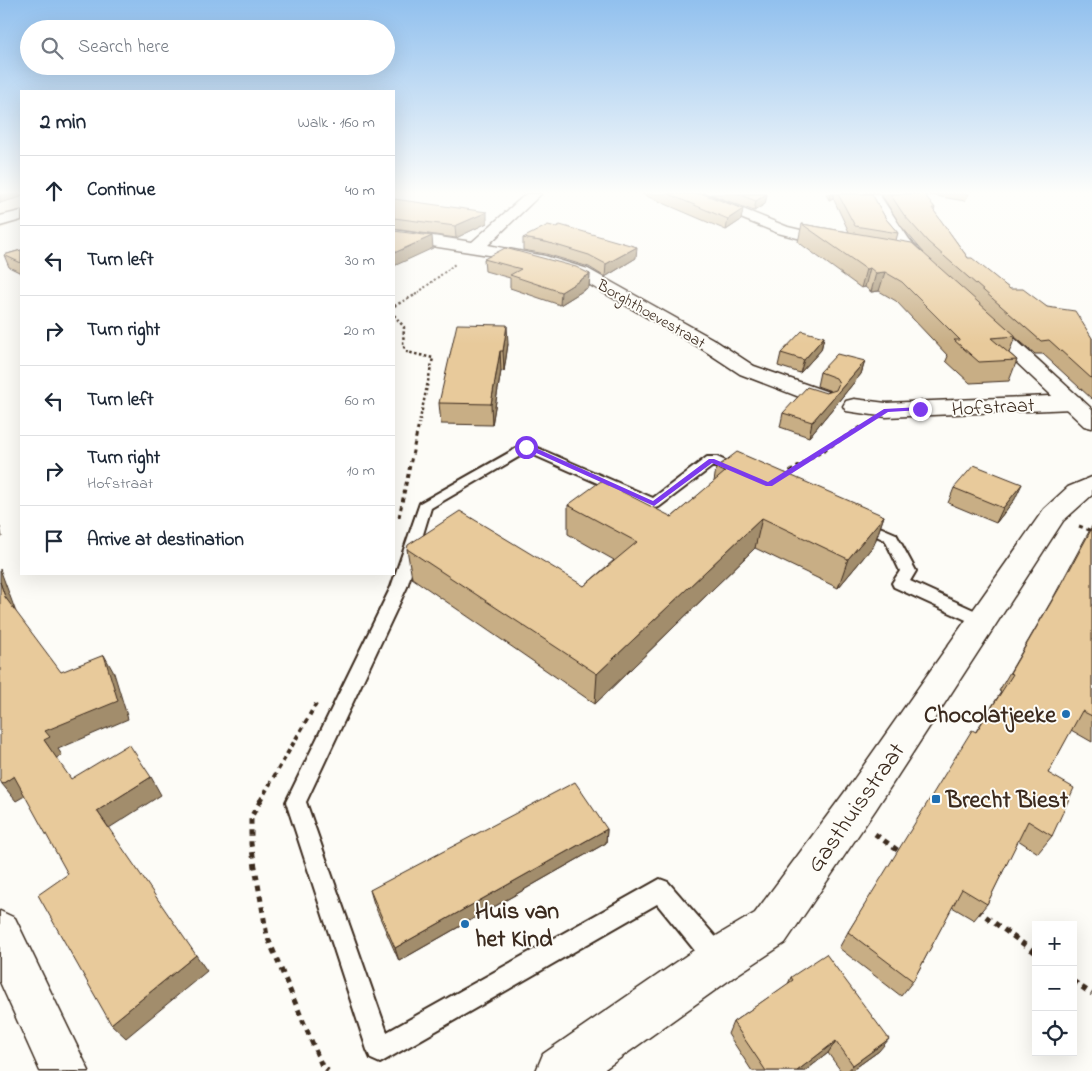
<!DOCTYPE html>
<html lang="en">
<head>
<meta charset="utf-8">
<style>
  :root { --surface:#fff; --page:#f6f6f7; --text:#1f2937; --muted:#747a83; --line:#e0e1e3 }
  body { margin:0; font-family:"Indie Flower",sans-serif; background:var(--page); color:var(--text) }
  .controls { position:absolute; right:15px; bottom:15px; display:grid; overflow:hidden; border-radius:0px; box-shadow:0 5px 20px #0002 }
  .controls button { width:45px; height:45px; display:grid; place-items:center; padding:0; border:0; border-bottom:1px solid var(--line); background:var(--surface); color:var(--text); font:25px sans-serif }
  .stop { position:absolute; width:15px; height:15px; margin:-11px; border:4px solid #7c3aed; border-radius:50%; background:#fff }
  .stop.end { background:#7c3aed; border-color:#fff; box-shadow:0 1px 5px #0008 }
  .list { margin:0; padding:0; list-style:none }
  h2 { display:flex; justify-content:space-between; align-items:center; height:65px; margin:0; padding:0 20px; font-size:21px }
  h2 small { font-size:16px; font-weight:400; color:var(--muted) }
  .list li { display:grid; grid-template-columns:32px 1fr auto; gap:15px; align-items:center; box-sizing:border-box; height:70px; padding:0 20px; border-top:1px solid var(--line) }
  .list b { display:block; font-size:19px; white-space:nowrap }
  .list p { margin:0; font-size:16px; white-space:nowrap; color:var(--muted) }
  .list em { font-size:16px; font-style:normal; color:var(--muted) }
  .icon { flex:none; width:28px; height:28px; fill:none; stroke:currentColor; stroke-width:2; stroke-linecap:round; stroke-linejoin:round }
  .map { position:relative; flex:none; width:1092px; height:1071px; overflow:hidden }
  .search { position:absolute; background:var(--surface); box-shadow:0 5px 20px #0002; left:20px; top:20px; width:375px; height:55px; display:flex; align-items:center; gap:12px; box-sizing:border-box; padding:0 18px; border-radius:28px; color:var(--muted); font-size:19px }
  .panel { position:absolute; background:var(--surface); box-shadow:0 5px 20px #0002; left:20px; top:90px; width:375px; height:485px; border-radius:0px }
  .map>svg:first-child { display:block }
  .built { fill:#f7eddb }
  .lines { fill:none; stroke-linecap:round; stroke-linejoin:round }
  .service-casing { stroke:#3b2a1e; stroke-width:4 }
  .minor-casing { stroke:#3b2a1e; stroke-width:3 }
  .tertiary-casing { stroke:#3b2a1e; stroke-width:3 }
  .secondary-casing { stroke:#3b2a1e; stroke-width:3 }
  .path-far4 { stroke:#3b2a1e; stroke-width:2; stroke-dasharray:2 2; stroke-linecap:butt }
  .path-far3 { stroke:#3b2a1e; stroke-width:2.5; stroke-dasharray:2.5 2.5; stroke-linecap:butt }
  .path-far2 { stroke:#3b2a1e; stroke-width:3; stroke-dasharray:4 4; stroke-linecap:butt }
  .path-far1 { stroke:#3b2a1e; stroke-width:4; stroke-dasharray:4.5 4.5; stroke-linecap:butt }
  .path { stroke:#3b2a1e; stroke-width:5; stroke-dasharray:5.5 5.5; stroke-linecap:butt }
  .service { fill:#fdfcf7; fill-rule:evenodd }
  .minor { fill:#fdfcf7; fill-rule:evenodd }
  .tertiary { fill:#fdfcf7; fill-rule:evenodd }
  .secondary { fill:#fdfcf7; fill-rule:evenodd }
  .wall { fill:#c8ae85; stroke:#3b2a1e }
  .shaded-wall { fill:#a28d6c; stroke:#3b2a1e }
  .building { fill:#e8ca9b; stroke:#3b2a1e }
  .route { fill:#7c3aed }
  .poi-dot { fill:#1f6fb2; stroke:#fdfcf7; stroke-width:2 }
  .labels { text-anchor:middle; stroke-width:4; stroke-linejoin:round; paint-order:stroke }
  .far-street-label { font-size:16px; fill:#3b2a1e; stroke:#fdfcf7 }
  .street-label { font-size:20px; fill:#3b2a1e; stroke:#fdfcf7 }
  .near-poi-label { font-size:24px; font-weight:bold; fill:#3b2a1e; stroke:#fdfcf7; text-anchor:start }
  .near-street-label { font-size:24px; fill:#3b2a1e; stroke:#fdfcf7 }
</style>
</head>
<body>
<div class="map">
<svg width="1092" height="1071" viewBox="0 0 1092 1071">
  <rect width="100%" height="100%" fill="#fdfcf7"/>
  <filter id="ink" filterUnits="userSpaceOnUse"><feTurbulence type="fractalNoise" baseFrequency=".02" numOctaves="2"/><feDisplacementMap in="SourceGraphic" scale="10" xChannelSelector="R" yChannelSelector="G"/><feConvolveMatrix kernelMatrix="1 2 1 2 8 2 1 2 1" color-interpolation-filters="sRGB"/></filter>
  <g filter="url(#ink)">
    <!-- built -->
    <polygon class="built" points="0,194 21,194 21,220 0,230"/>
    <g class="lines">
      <defs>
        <g id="service">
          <polygon points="526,443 653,498 707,457 717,457 743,469 745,472 738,476 713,466 659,507 654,508 527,452 431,508 407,587 306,802 387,1032 660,879 668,882 727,950 730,959 727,968 718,971 709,968 657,904 380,1063 371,1059 367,1050 286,802 391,587 420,503"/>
          <polygon points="861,519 896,534 916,571 910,581 987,616 989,620 987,624 981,626 975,624 894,587 892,583 900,571 885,540 856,527 854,524 856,521"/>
        </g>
        <g id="minor">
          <polygon points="526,194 541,194 488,245 545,256 588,269 713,339 754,366 831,393 834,398 831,403 823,405 815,403 740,374 699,347 576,277 514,259 394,240 394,230 472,242"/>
          <polygon points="686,194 705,194 788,227 842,240 844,243 842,246 836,248 778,233 688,197"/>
          <polygon points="21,211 21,220 0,226 0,216"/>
          <polygon points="1072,395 1080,397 1083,402 1080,407 1072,409 886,417 846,411 843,406 846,401 854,399 886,403"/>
        </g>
        <g id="tertiary">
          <path d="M865 194H879L909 239 936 269 933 273H921C898 249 882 222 865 194Z"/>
          <polygon points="985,316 992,318 1092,409 1092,428 1084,426 978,326 975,322 978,318"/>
        </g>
        <g id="secondary">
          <polygon points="1092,477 1092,495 1063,521 876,809 785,943 735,976 602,1071 536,1071 543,1054 703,944 755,913 850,785 1044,509 1068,487"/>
          <polygon points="0,911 15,918 89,1071 40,1071 0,982"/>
        </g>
      </defs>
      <!-- service casing -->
      <use href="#service" class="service-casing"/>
      <!-- minor casing -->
      <use href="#minor" class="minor-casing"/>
      <!-- tertiary casing -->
      <use href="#tertiary" class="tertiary-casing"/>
      <!-- secondary casing -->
      <use href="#secondary" class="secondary-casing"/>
      <!-- path-far4 -->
      <polyline class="path-far4" points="415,295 455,264"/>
      <!-- path-far3 -->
      <g class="path-far3">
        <polyline points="394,306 417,294"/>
        <polyline points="394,315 404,327 403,345 407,352 433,358 419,424"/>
      </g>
      <!-- path-far2 -->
      <g class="path-far2">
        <polyline points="783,476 861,427"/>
        <polyline points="399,517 419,423"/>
        <polyline points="1079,526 1092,531"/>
      </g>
      <!-- path-far1 -->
      <polyline class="path-far1" points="260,801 316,704"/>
      <!-- path -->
      <g class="path">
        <polyline points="261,800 251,817 251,844 267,936 322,1066 328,1071"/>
        <polyline points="875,834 900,852"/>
        <polyline points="977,910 1036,953"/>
        <polyline points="1073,981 1092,994"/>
      </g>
      <!-- service -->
      <use href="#service" class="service"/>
      <!-- minor -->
      <use href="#minor" class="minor"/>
      <!-- tertiary -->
      <use href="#tertiary" class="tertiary"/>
      <!-- secondary -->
      <use href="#secondary" class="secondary"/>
    </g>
    <!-- wall -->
    <g class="wall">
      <polygon points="642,194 703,194 741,220 726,230"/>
      <polygon points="710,194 767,194 765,204 754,211"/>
      <polygon points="826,194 872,194 886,219 898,233 896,240 924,253 901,226 881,194 969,194 965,201 924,194 935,208 934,211 968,258 1010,289 1047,307 1092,338 1092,399 1043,354 1035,354 1015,337 1009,353 1017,360 1009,381 970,383 946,361 948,356 896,301 879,291 871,292 865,287 861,288 798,242 802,224 849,232 833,198 829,200"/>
      <polygon points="394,199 487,223 456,238 394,229"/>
      <polygon points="523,238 636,258 605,277 589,267 546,254 523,250"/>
      <polygon points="21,250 21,273 9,267 4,255"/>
      <polygon points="484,259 590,274 589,287 560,305 510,288 510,278 485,271"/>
      <polygon points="824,337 821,350 800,373 778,366 781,353"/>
      <polygon points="508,344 504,371 501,371 492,425 441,424 439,403"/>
      <polygon points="865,361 861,374 809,437 780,427 783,413 826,393 831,391 817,386 820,372"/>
      <polygon points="716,468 884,516 874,545 838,588 755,548 595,704 412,578 407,549 584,586 614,560 568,534 568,505 672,517 714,482"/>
      <polygon points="954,488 1015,499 996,523 948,503"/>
      <polygon points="1092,526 1092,742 1071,730 1048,773 1052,836 1038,853 1018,840 987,904 974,920 952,907 913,981 901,996 839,948 848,932 1001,692 999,691 1053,598"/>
      <polygon points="607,829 606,843 399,961 374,904 370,890"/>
      <polygon points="791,977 879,1051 851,1071 841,1071 828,1053 805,1071 752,1071 728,1034 733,1022 788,984"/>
    </g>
    <!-- shaded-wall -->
    <g class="shaded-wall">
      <polygon points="0,194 21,194 21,197 0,203"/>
      <polygon points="767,194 765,204 754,211 756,201"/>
      <polygon points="830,194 834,194 833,198 829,200"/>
      <polygon points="743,209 741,220 726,230 728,219"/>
      <polygon points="487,212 487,223 456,238 455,226"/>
      <polygon points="432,236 433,248 394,266 394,253"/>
      <polygon points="637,247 636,258 605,277 606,264"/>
      <polygon points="870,268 865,287 861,288 866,269"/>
      <polygon points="885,272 879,291 871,292 876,273"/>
      <polygon points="590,274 589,287 560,305 561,292"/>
      <polygon points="507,325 508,344 504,371 503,351"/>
      <polygon points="824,337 821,350 800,373 804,360"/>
      <polygon points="500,351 501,371 492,425 491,404"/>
      <polygon points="865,361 861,374 809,437 812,422"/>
      <polygon points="1022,484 1015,499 996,523 1003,508"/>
      <polygon points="884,516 874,545 838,588 848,559"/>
      <polygon points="762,518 755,548 595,704 597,674"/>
      <polygon points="0,527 2,537 0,538"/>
      <polygon points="0,569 17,615 5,597 0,582"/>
      <polygon points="104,655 114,673 128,719 58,749 62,755 56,758 44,740 45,731"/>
      <polygon points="14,776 28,794 16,801 2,784"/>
      <polygon points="151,777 161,795 109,828 97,811"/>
      <polygon points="607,829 606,843 399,961 395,948"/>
      <polygon points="196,955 207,971 126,1038 111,1024"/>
      <polygon points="889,1039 879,1051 851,1071 848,1071 853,1065"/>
      <polygon points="836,1041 828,1053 805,1071 797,1071"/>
    </g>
    <!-- building -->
    <g class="building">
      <polygon points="668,194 703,194 743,209 728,219"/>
      <polygon points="738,194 766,194 756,201"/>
      <polygon points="838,194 872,194 886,219 898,233 855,226"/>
      <polygon points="890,194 924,194 935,208 932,208 968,258 972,258 1010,289 1023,289 1047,307 1075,311 1092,338 1092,379 1049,340 1041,341 928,242 904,215"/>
      <polygon points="394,199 487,212 455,226 394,218"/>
      <polygon points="802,224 912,243 1016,336 991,338 1017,360 979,362 954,340 960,340 902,282 885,272 876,273 870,268 866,269"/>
      <polygon points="548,225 556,227 560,225 637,247 606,264 589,255 546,242 523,238"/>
      <polygon points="394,231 432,236 394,253"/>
      <polygon points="505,248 576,267 590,274 561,292 510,275 521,269 484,259"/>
      <polygon points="21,250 21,263 4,255"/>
      <polygon points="457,324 507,325 503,351 500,351 491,404 439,403"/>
      <polygon points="802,331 824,337 804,360 781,353"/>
      <polygon points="837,354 865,361 812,422 783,413 807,387 826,393 836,390 839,383 836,378 820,372"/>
      <polygon points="737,452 884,516 848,559 762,518 597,674 407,549 408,545 460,511 584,586 637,542 568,505 601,481 672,517 725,472 716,468"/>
      <polygon points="974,465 1022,484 1003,508 954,488"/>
      <polygon points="1092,528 1092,716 1082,711 1048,773 1074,788 1052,836 1028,821 987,904 962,889 913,981 848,932 972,730 976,732 1013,674 1010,673 1064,580"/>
      <polygon points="0,582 5,597 61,672 104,655 118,701 45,731 50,737 44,740 71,779 129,744 151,777 97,811 196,955 111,1024 38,895 68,874 14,776 2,784 0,780"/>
      <polygon points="575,782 607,829 395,948 370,890"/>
      <polygon points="826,954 889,1039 853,1065 836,1041 797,1071 766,1071 733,1022 793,980 791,977"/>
    </g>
  </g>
  <!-- sky -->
  <linearGradient id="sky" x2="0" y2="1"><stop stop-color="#91c0ee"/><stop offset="0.56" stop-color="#fefefb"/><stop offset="1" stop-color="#fefefb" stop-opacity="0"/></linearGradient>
  <rect width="1092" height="344" fill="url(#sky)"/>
  <!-- route -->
  <polygon class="route" points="920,407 922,407 922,410 888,412 772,486 766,486 712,463 654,506 523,447 529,445 653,501 709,459 714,459 768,482 884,409"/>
  <!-- markers -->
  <g class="poi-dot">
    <circle cx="1066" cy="714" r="5"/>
    <rect x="931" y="794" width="10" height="10" rx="2.5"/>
    <circle cx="465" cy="924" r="5"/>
  </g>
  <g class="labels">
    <!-- far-street labels -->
    <g class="far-street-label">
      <text transform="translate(652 313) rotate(30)" y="6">Borghthoevestraat</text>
    </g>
    <!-- street labels -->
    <g class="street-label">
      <text transform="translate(993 406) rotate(-3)" y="7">Hofstraat</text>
    </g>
    <!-- near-poi labels -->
    <g class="near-poi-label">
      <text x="1056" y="722" text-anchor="end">Chocolatjeeke</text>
      <text x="946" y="807">Brecht Biest</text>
      <text x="475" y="918">Huis van<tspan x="475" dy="28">het Kind</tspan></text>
    </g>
    <!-- near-street labels -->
    <g class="near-street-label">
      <text transform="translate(855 807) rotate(-55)" y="8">Gasthuisstraat</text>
    </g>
  </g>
</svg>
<div class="controls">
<button>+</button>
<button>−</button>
<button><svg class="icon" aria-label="locate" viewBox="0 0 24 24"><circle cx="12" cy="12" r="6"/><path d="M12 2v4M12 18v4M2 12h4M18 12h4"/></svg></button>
</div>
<div class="stop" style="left:526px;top:447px"></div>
<div class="stop end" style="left:920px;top:409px"></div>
<div class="search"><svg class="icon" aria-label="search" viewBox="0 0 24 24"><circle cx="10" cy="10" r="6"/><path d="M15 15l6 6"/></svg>Search here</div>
<section class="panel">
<h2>2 min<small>Walk · 160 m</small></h2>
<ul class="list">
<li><svg class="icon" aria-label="ahead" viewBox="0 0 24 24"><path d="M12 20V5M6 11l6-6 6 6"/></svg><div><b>Continue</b></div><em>40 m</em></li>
<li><svg class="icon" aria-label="left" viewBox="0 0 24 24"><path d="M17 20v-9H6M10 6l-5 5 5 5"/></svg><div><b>Turn left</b></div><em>30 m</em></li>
<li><svg class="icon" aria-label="right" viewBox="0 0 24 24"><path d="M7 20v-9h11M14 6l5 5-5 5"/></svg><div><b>Turn right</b></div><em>20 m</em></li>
<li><svg class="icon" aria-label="left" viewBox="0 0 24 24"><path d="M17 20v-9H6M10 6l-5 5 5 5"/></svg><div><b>Turn left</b></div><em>60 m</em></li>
<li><svg class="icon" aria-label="right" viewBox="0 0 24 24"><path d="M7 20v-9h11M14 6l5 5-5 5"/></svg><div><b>Turn right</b><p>Hofstraat</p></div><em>10 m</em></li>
<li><svg class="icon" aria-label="arrive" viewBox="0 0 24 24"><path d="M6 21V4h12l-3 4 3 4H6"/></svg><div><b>Arrive at destination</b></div></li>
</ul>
</section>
</div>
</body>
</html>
